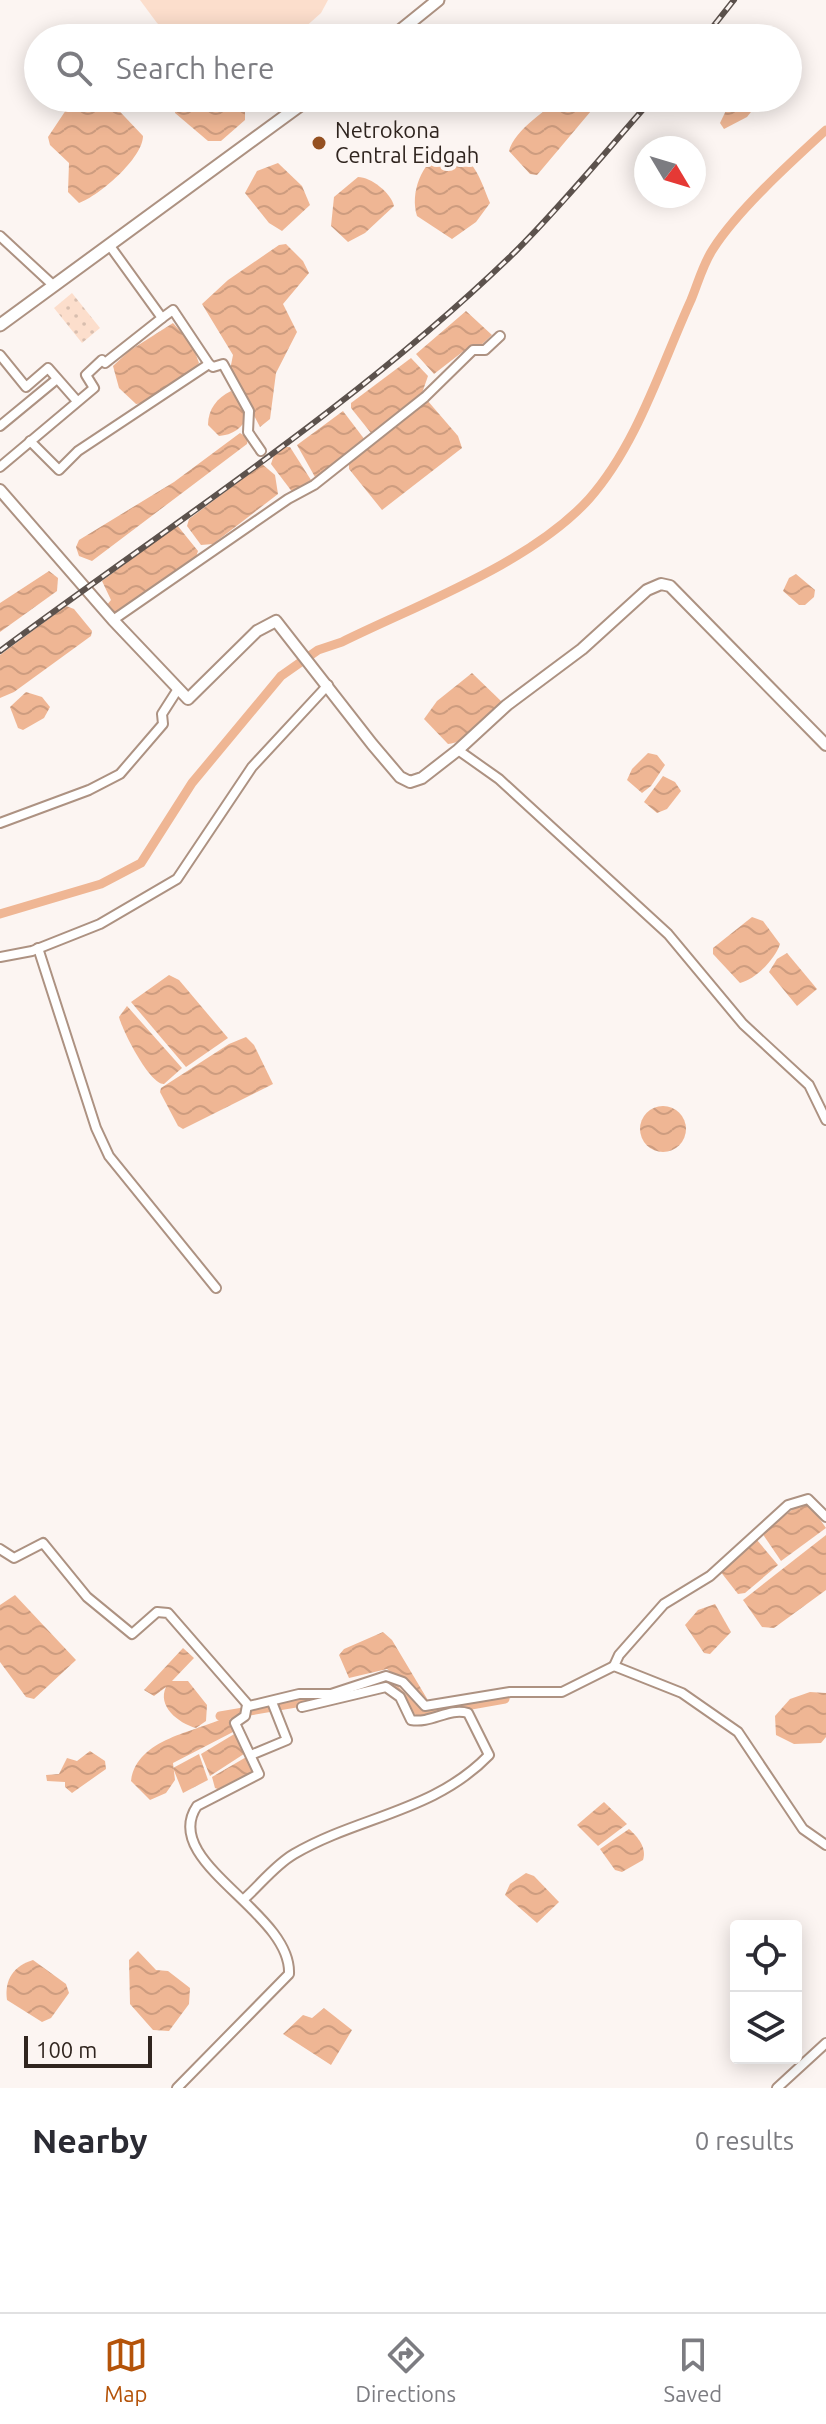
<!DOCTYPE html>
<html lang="en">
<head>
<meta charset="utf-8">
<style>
  :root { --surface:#fff; --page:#f2f2f3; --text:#2b2b33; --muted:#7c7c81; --line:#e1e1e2; --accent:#b45309 }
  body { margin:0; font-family:Ubuntu,sans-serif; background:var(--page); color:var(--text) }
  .controls { position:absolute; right:24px; bottom:24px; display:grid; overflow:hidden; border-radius:8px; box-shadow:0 4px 20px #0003 }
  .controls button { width:72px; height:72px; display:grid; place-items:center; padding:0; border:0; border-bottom:2px solid var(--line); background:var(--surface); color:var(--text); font:40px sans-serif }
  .compass { position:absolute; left:634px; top:136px; width:72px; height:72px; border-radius:50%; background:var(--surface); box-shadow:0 4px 20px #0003; rotate:128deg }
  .scale { position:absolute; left:24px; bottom:20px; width:128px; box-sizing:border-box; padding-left:8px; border:4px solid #30251f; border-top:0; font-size:22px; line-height:28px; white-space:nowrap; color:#30251f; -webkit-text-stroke:6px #fcf5f2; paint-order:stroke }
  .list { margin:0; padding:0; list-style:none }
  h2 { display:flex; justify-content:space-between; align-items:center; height:104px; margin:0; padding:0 32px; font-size:34px }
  h2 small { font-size:26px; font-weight:400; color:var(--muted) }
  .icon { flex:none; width:44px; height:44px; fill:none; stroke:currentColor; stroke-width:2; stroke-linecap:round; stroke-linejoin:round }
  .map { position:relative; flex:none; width:826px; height:2088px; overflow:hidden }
  .search { position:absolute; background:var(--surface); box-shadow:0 4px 20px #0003; left:24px; right:24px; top:24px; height:88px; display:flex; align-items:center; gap:20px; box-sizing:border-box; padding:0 28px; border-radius:44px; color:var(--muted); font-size:30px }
  .sheet { height:224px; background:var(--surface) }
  nav { display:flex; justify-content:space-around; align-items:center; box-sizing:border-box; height:112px; border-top:2px solid var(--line); background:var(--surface); font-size:22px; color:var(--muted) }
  nav a { display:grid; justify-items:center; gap:4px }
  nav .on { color:var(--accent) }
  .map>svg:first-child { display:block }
  .green { fill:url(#green-dots) }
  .pitch { fill:#fcdecc }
  .water { fill:url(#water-waves) }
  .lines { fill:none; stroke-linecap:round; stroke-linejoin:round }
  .canal { stroke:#efb694; stroke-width:9 }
  .minor-casing { stroke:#ad9282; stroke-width:12 }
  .tertiary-casing { stroke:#ad9282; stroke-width:14 }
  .secondary-casing { stroke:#ad9282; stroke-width:15 }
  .minor { stroke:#fff; stroke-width:8 }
  .tertiary { stroke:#fff; stroke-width:10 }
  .secondary { stroke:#fff; stroke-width:11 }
  .rail-casing { stroke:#5c524d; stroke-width:6 }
  .rail { stroke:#fcf5f2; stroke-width:3; stroke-dasharray:9; stroke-linecap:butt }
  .poi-dot { fill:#945021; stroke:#fcf5f2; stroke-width:3 }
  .labels { text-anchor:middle; stroke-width:8; stroke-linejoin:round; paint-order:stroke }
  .poi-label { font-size:22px; fill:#30251f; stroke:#fcf5f2; text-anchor:start }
</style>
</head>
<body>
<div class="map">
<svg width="826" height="2088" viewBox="0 0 826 2088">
  <defs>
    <pattern id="green-dots" width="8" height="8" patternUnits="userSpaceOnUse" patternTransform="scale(2)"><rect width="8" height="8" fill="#fcdecc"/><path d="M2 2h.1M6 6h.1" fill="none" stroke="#d8beaf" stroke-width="1.8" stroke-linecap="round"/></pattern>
    <pattern id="water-waves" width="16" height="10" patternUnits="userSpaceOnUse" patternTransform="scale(2)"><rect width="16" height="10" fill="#efb694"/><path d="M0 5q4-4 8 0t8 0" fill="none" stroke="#cd9c7f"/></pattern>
  </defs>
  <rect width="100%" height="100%" fill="#fcf5f2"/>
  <!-- green -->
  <polygon class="green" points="72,293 100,328 82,343 54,308"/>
  <!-- pitch -->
  <polygon class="pitch" points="140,0 328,0 321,13 293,38 175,38 157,23"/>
  <!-- water -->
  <g class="water">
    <path d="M74 98H107L143 136C143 158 99 196 79 203L68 192 69 163 50 145 48 137Z"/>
    <polygon points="176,98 229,98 245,111 245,120 221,141 208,141 175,113"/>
    <path d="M568 98H619L591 111 543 168 537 175 530 174 509 151C514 131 549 105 568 98Z"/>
    <polygon points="732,98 757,98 758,103 747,117 724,129 720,123"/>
    <path d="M444 150C474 153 480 179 490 203L476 222 452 239 417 216C410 193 421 163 444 150Z"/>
    <polygon points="278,163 302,186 310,205 282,231 269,223 245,193 257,171"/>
    <path d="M358 177C371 177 391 193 394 206L365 233 348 242 331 226 334 197Z"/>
    <polygon points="286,244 303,261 309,273 283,304 297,332 276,373 270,419 260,427 230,370 233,355 202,304 228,280 279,245"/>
    <polygon points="466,311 492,335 479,347 465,350 434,374 416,354"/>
    <path d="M173 323 192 344 199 363C186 380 157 403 136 404L119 388 113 366 129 351Z"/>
    <polygon points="411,358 428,376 421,396 371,433 351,408 351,403"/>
    <path d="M231 391 247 415C244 428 232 435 219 436L208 425C208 409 217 398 231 391Z"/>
    <polygon points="427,400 458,436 462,448 382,510 349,469 349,458"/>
    <polygon points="343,411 365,440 315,477 297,445"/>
    <polygon points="240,433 248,438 247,444 92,561 79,556 76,547 79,540 174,482"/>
    <polygon points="284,447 290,447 311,480 293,493 271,464 274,455"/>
    <polygon points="262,464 275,475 278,494 213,544 201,545 187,526 189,519"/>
    <polygon points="177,525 198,551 196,557 115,615 106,606 111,600 102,581"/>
    <polygon points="49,571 58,578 57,591 0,632 0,603"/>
    <polygon points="796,574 815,590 814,597 805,605 799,605 783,591 789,578"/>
    <polygon points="66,606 74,609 92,631 91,636 14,692 0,698 0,655"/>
    <path d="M472 673 502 702C493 717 466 743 448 744L424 719 437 701Z"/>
    <polygon points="26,692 42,697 50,707 44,718 23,730 18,728 10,707"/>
    <polygon points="648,753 657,755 665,765 651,786 642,793 627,780 632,769"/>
    <polygon points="663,776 675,782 681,791 667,809 657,813 644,802"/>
    <path d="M752 917 763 921 780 944C775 959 756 979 740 983L713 954V948Z"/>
    <polygon points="787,953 817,989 797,1006 769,972 777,959"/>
    <polygon points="169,975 179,980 228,1038 186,1067 131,1002"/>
    <path d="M127 1006 182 1068 164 1084C150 1085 123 1032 119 1017Z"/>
    <polygon points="246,1037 254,1045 273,1084 183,1129 178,1126 160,1092 161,1088 229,1044"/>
    <circle cx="663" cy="1129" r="23"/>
    <polygon points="801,1503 812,1508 826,1528 781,1561 762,1533"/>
    <polygon points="826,1535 826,1590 774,1628 762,1627 743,1600"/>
    <polygon points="757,1540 778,1565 745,1593 738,1594 720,1571"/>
    <polygon points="15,1595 76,1660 34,1699 26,1697 0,1662 0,1605"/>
    <polygon points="715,1604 731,1632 710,1654 704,1653 685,1625 698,1610"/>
    <polygon points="383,1632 392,1640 429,1702 387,1669 349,1678 339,1655 344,1649"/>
    <path d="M183 1648 194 1658 172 1681H188L207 1705 206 1721 196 1728C178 1723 157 1706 166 1687L154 1696 144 1690Z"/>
    <polygon points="810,1692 826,1693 826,1737 821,1743 794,1744 776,1735 775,1716 790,1699"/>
    <path d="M226 1717 231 1720 233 1732 173 1763 175 1780 166 1793 150 1800 131 1781C137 1738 194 1733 226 1717Z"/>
    <polygon points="236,1733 247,1752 210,1776 201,1754"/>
    <polygon points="90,1751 105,1761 106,1769 72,1793 65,1787 65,1782 47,1781 46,1775 59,1774 67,1758 77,1761"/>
    <polygon points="199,1754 208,1780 183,1793 173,1768"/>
    <polygon points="248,1756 256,1772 220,1790 215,1788 212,1777"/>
    <polygon points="604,1802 627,1824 598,1846 577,1825"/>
    <path d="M629 1829C638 1837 647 1848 643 1860L622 1872 615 1870 600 1849Z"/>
    <polygon points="526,1873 534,1876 559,1902 537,1923 505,1895 510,1884"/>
    <polygon points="138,1951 156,1970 168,1971 190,1988 189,2004 169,2031 153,2030 130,2004 129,1960"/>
    <path d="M33 1960 66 1984 69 1993 51 2018 42 2022 7 2000C4 1979 14 1966 33 1960Z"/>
    <polygon points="324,2008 352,2030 331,2065 283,2034 303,2015 312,2018"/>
  </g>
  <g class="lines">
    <!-- canal -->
    <g class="canal">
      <path d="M0 914 101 884 141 863 192 783 281 676 318 650 342 642C419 604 531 563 589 499 637 445 661 366 691 300 698 283 703 264 713 249 738 210 791 162 826 130"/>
      <polyline points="354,1690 389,1684 419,1712 426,1713 505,1699"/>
      <polyline points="220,1716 325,1698"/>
    </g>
    <defs>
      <g id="minor">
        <polyline points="0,236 54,286"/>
        <polyline points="162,318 173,310 209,364 213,367 223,364 249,411 248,432 261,451"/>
        <polyline points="0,355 26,387 48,368 77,401"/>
        <polyline points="0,426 57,379"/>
        <polyline points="30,441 59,470 78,451 209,364"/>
        <polyline points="0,467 94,388 86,375 102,360 105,363 162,318 110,246"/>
        <polyline points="113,620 288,499 314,485 425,397 473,350 485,350 500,336"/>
        <polyline points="458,750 499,779 668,934 743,1024 809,1085 826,1120"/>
        <polyline points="0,823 89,790 120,774 163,724 162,714 178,689"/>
        <polyline points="38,948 96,1128 109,1156 216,1288"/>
        <polyline points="0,957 32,951 100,924 177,879 252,767 328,685"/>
        <polyline points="0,1549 14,1558 43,1543 87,1597 132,1634 157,1612 168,1613 249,1706 299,1694 331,1694 386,1676 403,1682 425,1706 510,1692 562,1692 614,1666 682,1693 738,1732 803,1829 826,1845"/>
        <polyline points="614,1666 619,1655 664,1604 710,1576 788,1505 808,1499 826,1517"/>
        <polyline points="251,1755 287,1740 272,1702"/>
        <path d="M244 1899C260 1885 275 1865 294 1854 359 1816 434 1812 489 1755L468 1713C449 1707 431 1724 411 1720L400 1697 386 1687 302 1707"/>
        <path d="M177 2088 289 1974C292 1912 159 1862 197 1806L259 1774 235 1723 245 1716 247 1705"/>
        <polyline points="777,2088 826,2043"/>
      </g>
      <polyline id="tertiary" points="0,490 113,620 188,699 257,631 276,621 372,744 400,777 410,782 422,778 458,750 507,705 582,649 647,590 661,584 670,586 826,745"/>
      <g id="secondary">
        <polyline points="391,38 438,0"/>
        <polyline points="0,325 310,98"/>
      </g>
    </defs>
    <!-- minor casing -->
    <use href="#minor" class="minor-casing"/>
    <!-- tertiary casing -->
    <use href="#tertiary" class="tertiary-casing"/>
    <!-- secondary casing -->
    <use href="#secondary" class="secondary-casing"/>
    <!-- minor -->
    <use href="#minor" class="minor"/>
    <!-- tertiary -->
    <use href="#tertiary" class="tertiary"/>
    <!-- secondary -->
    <use href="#secondary" class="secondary"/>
    <defs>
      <g id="rail">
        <polyline points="704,38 734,0"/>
        <path d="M0 651C174 522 360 403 516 251 564 203 608 149 653 98"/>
      </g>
    </defs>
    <!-- rail casing -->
    <use href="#rail" class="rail-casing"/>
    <!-- rail -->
    <use href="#rail" class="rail"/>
  </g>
  <!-- markers -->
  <circle class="poi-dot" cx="319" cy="143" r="8"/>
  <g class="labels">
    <!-- poi labels -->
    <g class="poi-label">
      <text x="335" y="138">Netrokona<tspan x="335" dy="25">Central Eidgah</tspan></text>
    </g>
  </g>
</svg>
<div class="controls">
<button><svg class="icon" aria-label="locate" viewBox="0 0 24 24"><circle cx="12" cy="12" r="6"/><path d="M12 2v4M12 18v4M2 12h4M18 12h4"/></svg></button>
<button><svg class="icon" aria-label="layers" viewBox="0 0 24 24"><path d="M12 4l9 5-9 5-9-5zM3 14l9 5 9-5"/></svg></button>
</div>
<svg class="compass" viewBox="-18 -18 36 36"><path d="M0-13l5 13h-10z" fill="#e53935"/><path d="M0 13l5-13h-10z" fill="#7c7c81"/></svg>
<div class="scale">100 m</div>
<div class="search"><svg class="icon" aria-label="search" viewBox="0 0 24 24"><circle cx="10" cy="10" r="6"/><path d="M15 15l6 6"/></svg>Search here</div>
</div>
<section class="sheet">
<h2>Nearby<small>0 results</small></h2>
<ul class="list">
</ul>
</section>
<nav>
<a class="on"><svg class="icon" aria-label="map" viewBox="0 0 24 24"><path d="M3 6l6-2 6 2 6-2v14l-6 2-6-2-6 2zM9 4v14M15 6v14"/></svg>Map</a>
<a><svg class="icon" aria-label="directions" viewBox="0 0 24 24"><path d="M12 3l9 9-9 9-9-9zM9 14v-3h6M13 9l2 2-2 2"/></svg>Directions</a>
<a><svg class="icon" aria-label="saved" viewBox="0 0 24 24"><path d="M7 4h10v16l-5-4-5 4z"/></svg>Saved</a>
</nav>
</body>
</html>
